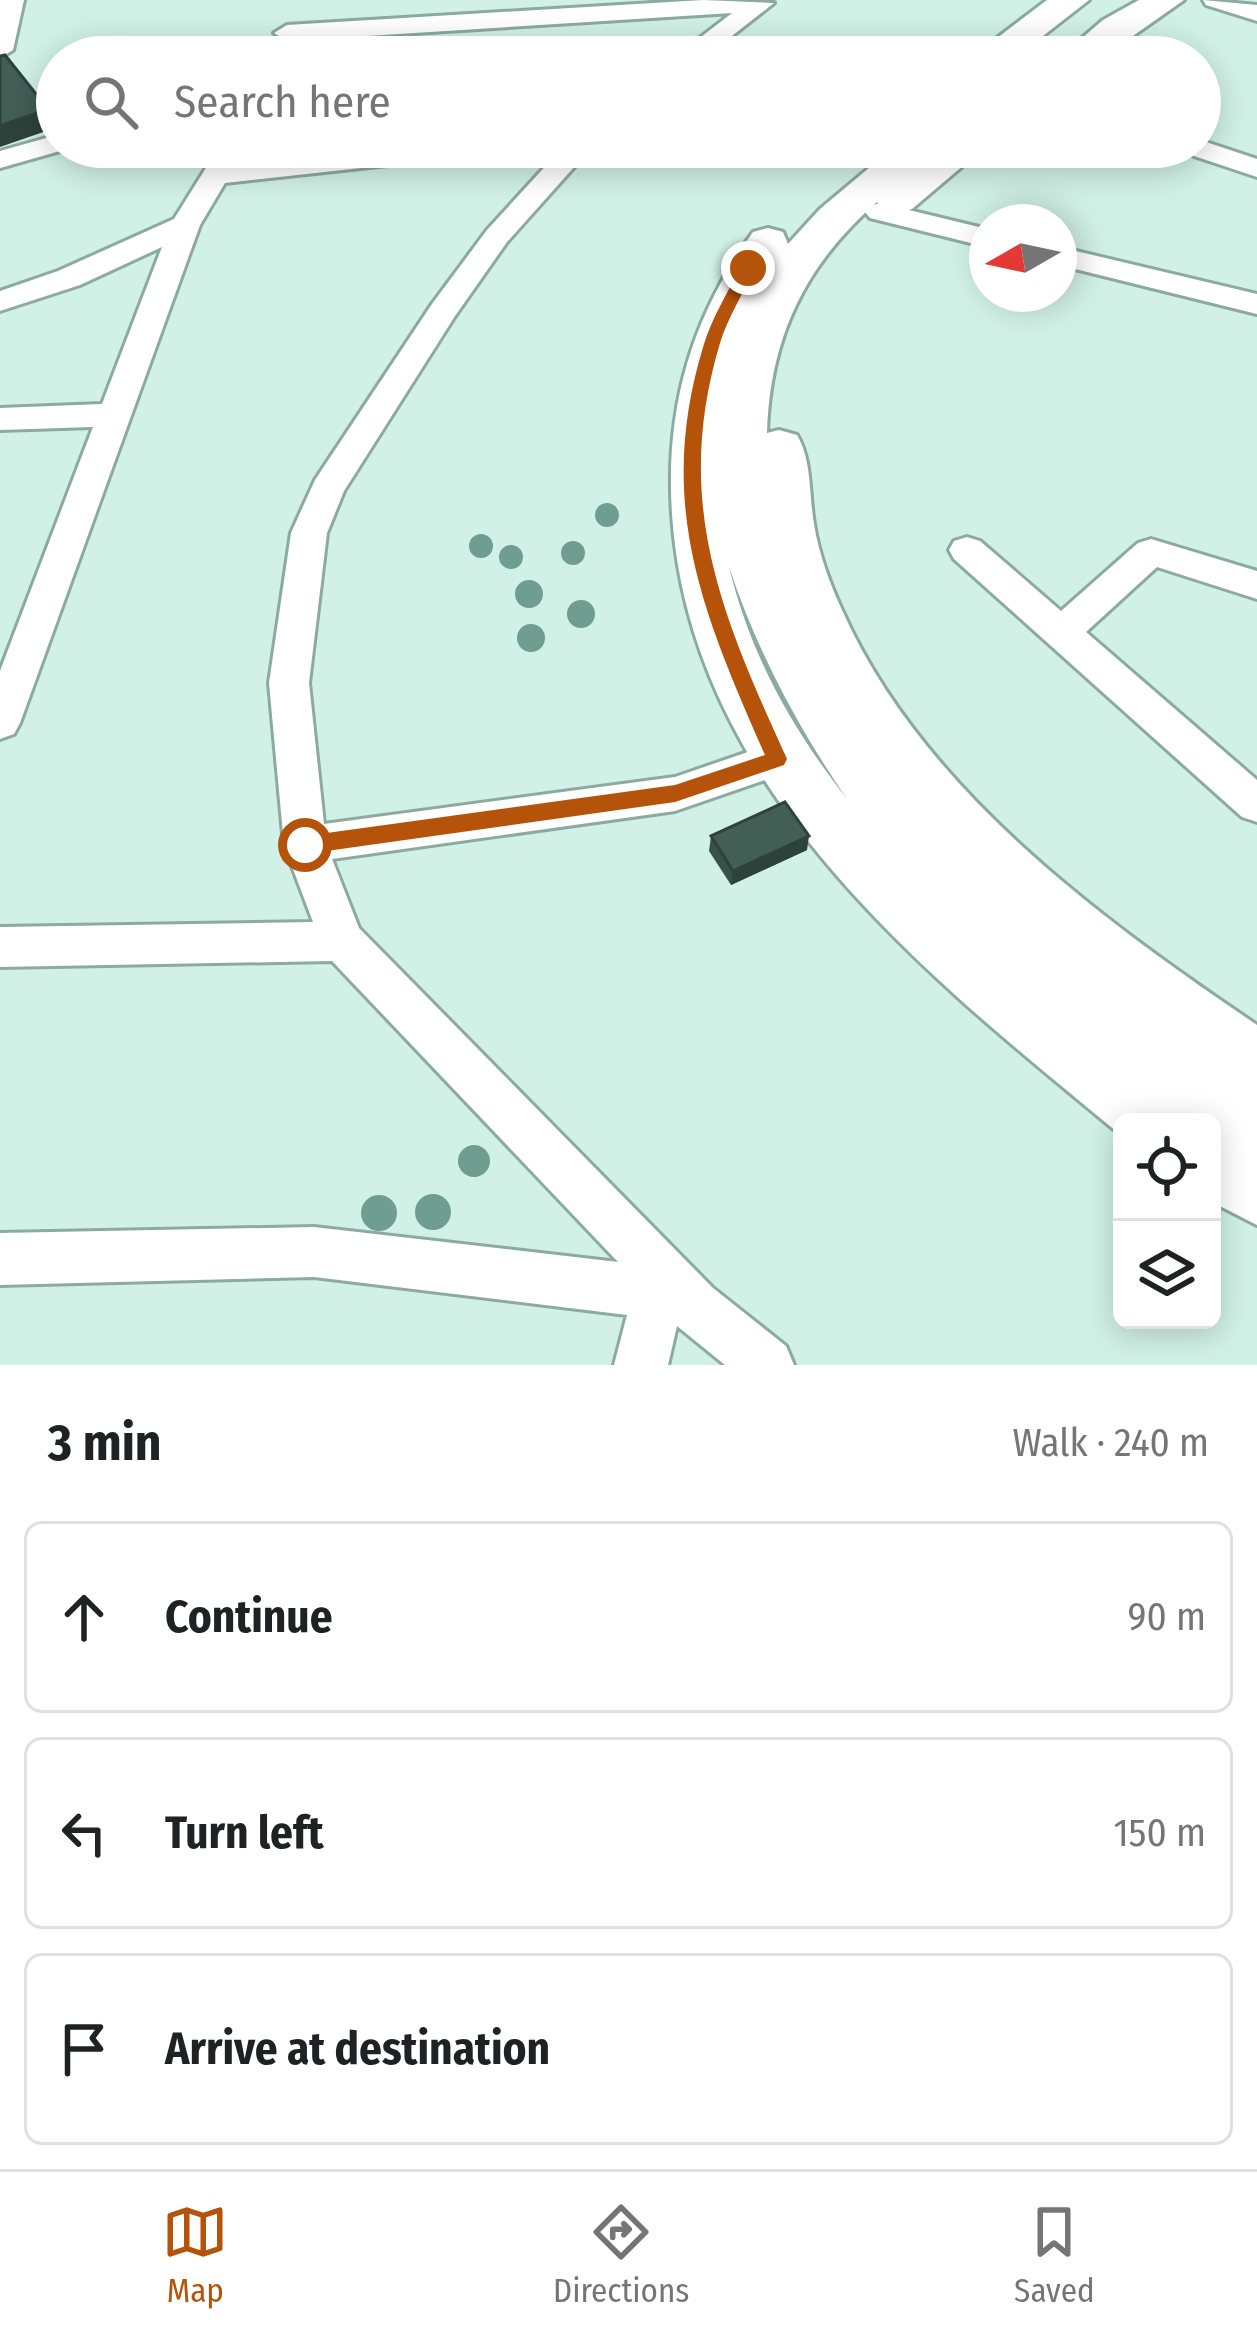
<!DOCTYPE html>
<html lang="en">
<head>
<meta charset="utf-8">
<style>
  :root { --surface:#fff; --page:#f6f6f6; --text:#202124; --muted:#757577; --line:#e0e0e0; --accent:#b45309 }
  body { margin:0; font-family:"Fira Sans Condensed",sans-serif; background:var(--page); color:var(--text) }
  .controls { position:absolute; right:36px; bottom:36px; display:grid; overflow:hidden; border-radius:18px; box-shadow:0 6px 30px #0003 }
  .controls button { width:108px; height:108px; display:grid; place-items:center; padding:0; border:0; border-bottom:3px solid var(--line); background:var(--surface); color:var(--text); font:60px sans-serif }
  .compass { position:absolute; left:969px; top:204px; width:108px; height:108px; border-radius:50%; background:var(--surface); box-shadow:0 6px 30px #0003; rotate:261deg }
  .stop { position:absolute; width:36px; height:36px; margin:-27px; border:9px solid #b45309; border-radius:50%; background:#fff }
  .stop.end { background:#b45309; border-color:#fff; box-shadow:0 3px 12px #0008 }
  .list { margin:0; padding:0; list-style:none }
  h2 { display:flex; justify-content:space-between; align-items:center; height:156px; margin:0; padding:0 48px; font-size:51px }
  h2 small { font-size:39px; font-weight:400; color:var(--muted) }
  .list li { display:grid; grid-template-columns:78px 1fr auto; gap:36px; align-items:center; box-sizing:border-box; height:192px; margin:0 24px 24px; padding:0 24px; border:3px solid var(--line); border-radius:18px }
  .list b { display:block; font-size:45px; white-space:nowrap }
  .list em { font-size:39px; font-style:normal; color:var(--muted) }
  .icon { flex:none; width:66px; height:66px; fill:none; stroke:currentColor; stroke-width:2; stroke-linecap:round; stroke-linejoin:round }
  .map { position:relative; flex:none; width:1257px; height:1365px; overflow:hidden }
  .search { position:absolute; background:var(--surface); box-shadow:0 6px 30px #0003; left:36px; right:36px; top:36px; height:132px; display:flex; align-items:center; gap:30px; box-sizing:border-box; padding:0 42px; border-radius:66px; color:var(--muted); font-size:45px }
  .sheet { height:804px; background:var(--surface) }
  nav { display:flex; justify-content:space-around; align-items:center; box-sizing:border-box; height:168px; border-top:3px solid var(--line); background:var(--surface); font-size:33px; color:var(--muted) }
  nav a { display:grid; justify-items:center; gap:6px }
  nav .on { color:var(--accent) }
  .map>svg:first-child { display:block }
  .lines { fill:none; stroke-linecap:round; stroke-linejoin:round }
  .street-casing { stroke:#8caaa1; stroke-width:6 }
  .secondary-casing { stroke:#8caaa1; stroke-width:6 }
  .street { fill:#fff; fill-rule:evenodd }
  .secondary { fill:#fff; fill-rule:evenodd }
  .tree { fill:#6f9d90 }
  .wall { fill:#395149 }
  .shaded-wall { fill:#2e423c }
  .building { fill:#425e55; stroke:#2e423c; stroke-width:3 }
  .route { fill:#b45309 }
</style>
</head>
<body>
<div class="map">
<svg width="1257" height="1365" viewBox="0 0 1257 1365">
  <rect width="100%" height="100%" fill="#d1f1e6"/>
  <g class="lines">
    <defs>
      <g id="street">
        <polygon points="0,0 24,0 13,50 0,58"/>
        <polygon points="703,0 774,3 705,57 675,57 732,13 287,41 274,33 287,25"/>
        <polygon points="1203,0 1257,5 1257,21 1206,5"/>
        <polygon points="57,135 57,147 67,149 0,168 0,151"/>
        <polygon points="1200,140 1257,159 1257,177 1185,153 1181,147 1200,147"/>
        <polygon points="219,147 247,147 236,165 401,147 493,147 479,155 225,183 200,225 20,723 14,734 0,739 0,671 93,427 0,430 0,408 102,404 162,247 80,285 0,311 0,291 58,271 174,219"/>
        <polygon points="563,147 592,147 507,242 455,316 344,491 327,533 309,683 324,824 675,777 777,742 791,747 797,759 791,771 675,811 332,859 359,928 713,1288 786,1346 794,1365 725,1365 677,1326 668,1365 614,1365 627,1315 314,1277 0,1285 0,1233 314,1227 618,1262 332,961 0,967 0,927 313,922 284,845 269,683 291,533 315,480 432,304 487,230"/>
        <polygon points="880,203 987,229 987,247 870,218 865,212 870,206"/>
        <polygon points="1059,247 1257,294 1257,314 1059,265"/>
        <polygon points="967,537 980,541 1061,611 1138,543 1151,539 1257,571 1257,599 1157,567 1086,632 1257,780 1257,822 1242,817 954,559 949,550 954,541"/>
      </g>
      <g id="secondary">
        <polygon points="1047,0 1089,0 1016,57 972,57"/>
        <polygon points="1139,0 1184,0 1103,57 1060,57 1103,20"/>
        <path d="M894 147H985L912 209 897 213 882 209 877 202C805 265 770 337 767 433L779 430 797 435C812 460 809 495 814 524 818 551 830 585 842 610 921 788 1100 919 1257 1025V1225L1212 1202V1122H1122V1136C925 974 690 789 672 514 665 408 691 318 753 232L768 228 783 232 788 244 820 209ZM729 567C757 651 797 726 847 799 791 727 751 656 729 567Z"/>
      </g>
    </defs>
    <!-- street casing -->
    <use href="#street" class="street-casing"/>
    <!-- secondary casing -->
    <use href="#secondary" class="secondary-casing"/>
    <!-- street -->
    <use href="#street" class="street"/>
    <!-- secondary -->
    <use href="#secondary" class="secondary"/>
  </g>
  <!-- trees -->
  <g class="tree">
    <circle cx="607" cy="515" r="12"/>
    <circle cx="481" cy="546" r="12"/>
    <circle cx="573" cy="553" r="12"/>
    <circle cx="511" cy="557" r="12"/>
    <circle cx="529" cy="594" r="14"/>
    <circle cx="581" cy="614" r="14"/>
    <circle cx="531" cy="638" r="14"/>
    <circle cx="474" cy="1161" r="16"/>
    <circle cx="433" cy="1212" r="18"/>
    <circle cx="379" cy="1213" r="18"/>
  </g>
  <!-- wall -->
  <polygon class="wall" points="711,836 807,850 731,885 709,851"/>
  <!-- shaded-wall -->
  <g class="shaded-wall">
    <polygon points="48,109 55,128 0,147 0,126"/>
    <polygon points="809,836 807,850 731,885 733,871"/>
  </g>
  <!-- building -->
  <g class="building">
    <polygon points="5,55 48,109 0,126 0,56"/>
    <polygon points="785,802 809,836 733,871 711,836"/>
  </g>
  <!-- route -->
  <path class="route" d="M748 263 755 268C744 292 728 317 720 343 672 503 722 616 787 759L784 765 675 802 305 854 297 852 294 845 305 836 675 785 765 755C702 612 655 502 704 344 712 318 728 292 740 268Z"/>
</svg>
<div class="controls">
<button><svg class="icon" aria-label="locate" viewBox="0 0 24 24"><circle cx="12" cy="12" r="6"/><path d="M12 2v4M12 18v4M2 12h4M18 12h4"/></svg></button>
<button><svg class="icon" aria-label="layers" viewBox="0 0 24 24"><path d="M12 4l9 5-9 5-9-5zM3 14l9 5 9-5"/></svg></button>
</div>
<svg class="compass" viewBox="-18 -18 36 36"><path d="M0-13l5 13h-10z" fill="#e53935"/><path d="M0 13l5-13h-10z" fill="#757577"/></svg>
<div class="stop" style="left:305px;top:845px"></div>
<div class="stop end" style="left:748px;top:268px"></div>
<div class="search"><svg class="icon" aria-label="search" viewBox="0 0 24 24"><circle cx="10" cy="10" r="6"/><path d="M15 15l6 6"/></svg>Search here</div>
</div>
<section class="sheet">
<h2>3 min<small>Walk · 240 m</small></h2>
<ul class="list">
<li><svg class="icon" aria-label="ahead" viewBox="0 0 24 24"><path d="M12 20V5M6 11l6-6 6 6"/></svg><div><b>Continue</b></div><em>90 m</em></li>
<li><svg class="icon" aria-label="left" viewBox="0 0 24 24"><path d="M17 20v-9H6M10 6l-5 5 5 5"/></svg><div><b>Turn left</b></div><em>150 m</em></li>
<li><svg class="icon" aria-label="arrive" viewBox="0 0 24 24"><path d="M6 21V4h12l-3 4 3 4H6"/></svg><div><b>Arrive at destination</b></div></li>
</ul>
</section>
<nav>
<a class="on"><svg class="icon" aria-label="map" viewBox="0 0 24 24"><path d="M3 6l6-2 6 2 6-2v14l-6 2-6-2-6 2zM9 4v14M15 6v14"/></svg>Map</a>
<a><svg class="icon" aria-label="directions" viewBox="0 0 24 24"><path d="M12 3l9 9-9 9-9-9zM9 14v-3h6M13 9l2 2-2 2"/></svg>Directions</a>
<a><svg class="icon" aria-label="saved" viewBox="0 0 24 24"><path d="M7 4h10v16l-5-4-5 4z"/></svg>Saved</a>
</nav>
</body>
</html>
